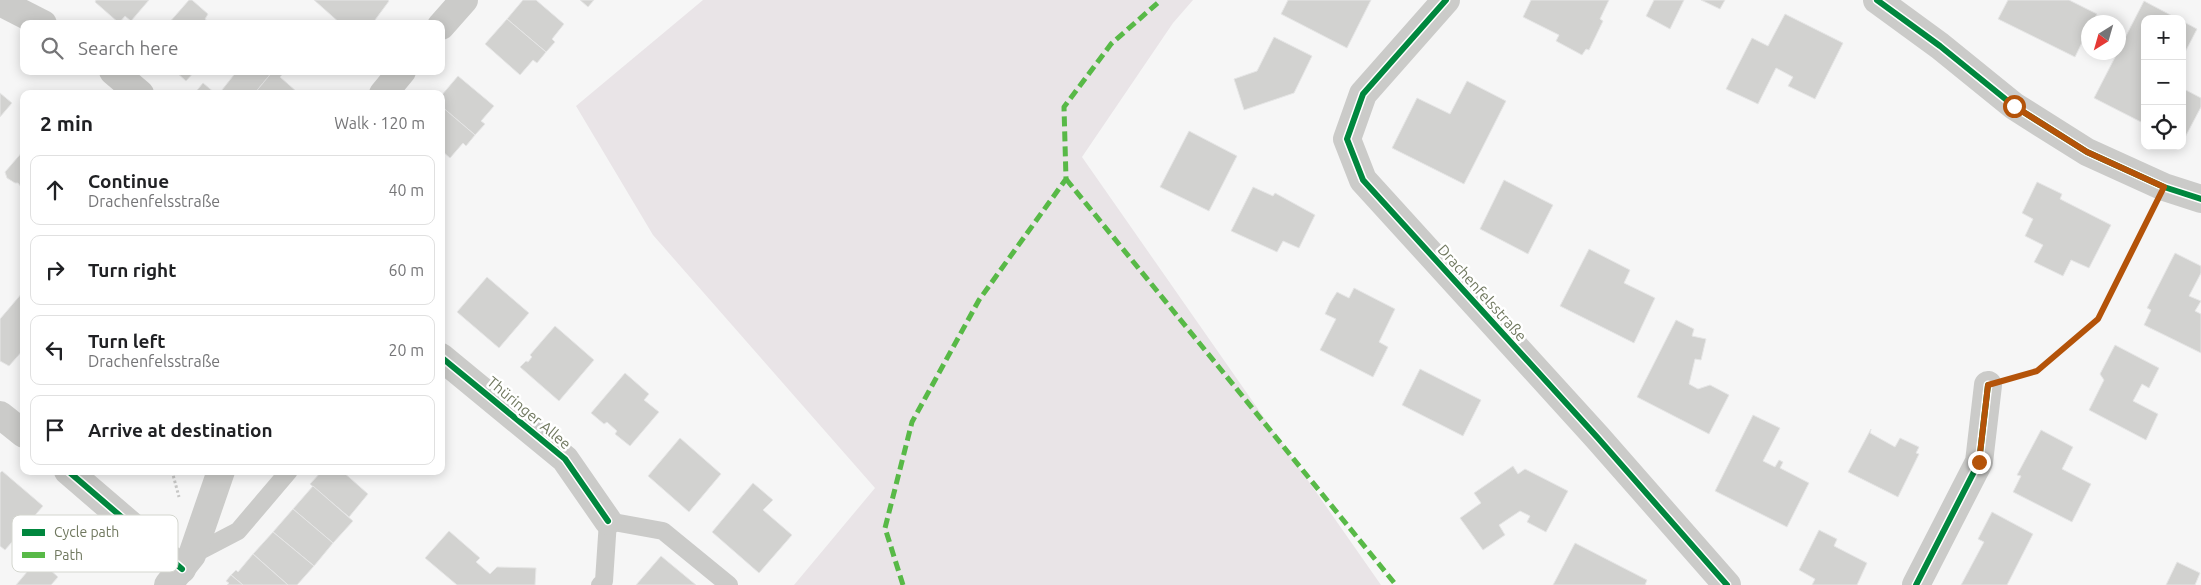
<!DOCTYPE html>
<html lang="en">
<head>
<meta charset="utf-8">
<style>
  :root { --surface:#fff; --page:#f6f6f6; --text:#202124; --muted:#757577; --line:#e0e0e0 }
  body { margin:0; font-family:Ubuntu,sans-serif; background:var(--page); color:var(--text) }
  .controls { position:absolute; right:15px; top:15px; display:grid; overflow:hidden; border-radius:10px; box-shadow:0 2px 12px #0003 }
  .controls button { width:45px; height:45px; display:grid; place-items:center; padding:0; border:0; border-bottom:1px solid var(--line); background:var(--surface); color:var(--text); font:25px sans-serif }
  .compass { position:absolute; left:2081px; top:15px; width:45px; height:45px; border-radius:50%; background:var(--surface); box-shadow:0 2px 12px #0003; rotate:217deg }
  .stop { position:absolute; width:15px; height:15px; margin:-11px; border:4px solid #b45309; border-radius:50%; background:#fff }
  .stop.end { background:#b45309; border-color:#fff; box-shadow:0 1px 5px #0008 }
  .list { margin:0; padding:0; list-style:none }
  h2 { display:flex; justify-content:space-between; align-items:center; height:65px; margin:0; padding:0 20px; font-size:21px }
  h2 small { font-size:16px; font-weight:400; color:var(--muted) }
  .list li { display:grid; grid-template-columns:32px 1fr auto; gap:15px; align-items:center; box-sizing:border-box; height:70px; margin:0 10px 10px; padding:0 10px; border:1px solid var(--line); border-radius:10px }
  .list b { display:block; font-size:19px; white-space:nowrap }
  .list p { margin:0; font-size:16px; white-space:nowrap; color:var(--muted) }
  .list em { font-size:16px; font-style:normal; color:var(--muted) }
  .icon { flex:none; width:28px; height:28px; fill:none; stroke:currentColor; stroke-width:2; stroke-linecap:round; stroke-linejoin:round }
  .map { position:relative; flex:none; width:2201px; height:585px; overflow:hidden }
  .search { position:absolute; background:var(--surface); box-shadow:0 2px 12px #0003; left:20px; top:20px; width:425px; height:55px; display:flex; align-items:center; gap:12px; box-sizing:border-box; padding:0 18px; border-radius:10px; color:var(--muted); font-size:19px }
  .panel { position:absolute; background:var(--surface); box-shadow:0 2px 12px #0003; left:20px; top:90px; width:425px; height:385px; border-radius:10px }
  .map>svg:first-child { display:block }
  .green { fill:#e9e4e7 }
  .building { fill:#d2d2d0; stroke:#e6e6e6 }
  .lines { fill:none; stroke-linecap:round; stroke-linejoin:round }
  .path { stroke:#c7c7c6; stroke-width:3; stroke-dasharray:2.5 2.5; stroke-linecap:butt }
  .lane { stroke:#cbcbc9; stroke-width:18 }
  .street { stroke:#cbcbc9; stroke-width:28 }
  .quiet { stroke:#58b947; stroke-width:5; stroke-dasharray:10 5; stroke-linecap:butt }
  .cycleway-casing { stroke:#fff; stroke-width:9 }
  .cycleway { stroke:#00873e; stroke-width:6 }
  .route { stroke:#b45309; stroke-width:6 }
  .labels { text-anchor:middle; stroke-width:5; stroke-linejoin:round; paint-order:stroke }
  .street-label { font-size:15px; fill:#70785f; stroke:#fff }
  .key { fill:#fff; stroke:#d4d6cf; stroke-width:1 }
  .key-label { font-size:14px; fill:#70785f }
</style>
</head>
<body>
<div class="map">
<svg width="2201" height="585" viewBox="0 0 2201 585">
  <rect width="100%" height="100%" fill="#f6f6f6"/>
  <!-- green -->
  <polygon class="green" points="703,0 1193,0 1173,23 1082,157 1381,585 794,585 875,488 653,235 576,106"/>
  <!-- building -->
  <g class="building">
    <polygon points="96,0 149,0 131,21 125,16 119,23 95,2"/>
    <polygon points="189,0 192,0 208,14 205,19 211,24 168,24"/>
    <polygon points="314,0 388,0 389,1 372,24 341,24"/>
    <polygon points="523,0 536,0 564,24 552,39 555,42 546,52 507,19"/>
    <polygon points="580,0 594,0 588,7"/>
    <polygon points="1288,0 1371,0 1347,48 1281,14"/>
    <polygon points="1531,0 1609,0 1600,19 1603,21 1589,50 1586,49 1582,55 1556,41 1559,35 1523,17"/>
    <polygon points="1654,0 1684,0 1670,29 1646,16"/>
    <polygon points="1701,0 1725,0 1720,9"/>
    <polygon points="2008,0 2069,0 2097,14 2092,22 2088,22 2088,30 2075,57 1998,19"/>
    <polygon points="2144,1 2178,19 2145,19 2145,124 2094,98"/>
    <polygon points="1785,14 1843,43 1815,99 1788,86 1793,77 1776,68 1758,104 1726,89 1752,38 1768,46"/>
    <polygon points="507,19 546,52 537,63 533,60 520,75 485,44"/>
    <polygon points="2182,21 2197,29 2182,58"/>
    <polygon points="1274,37 1312,56 1294,93 1244,110 1234,79 1257,71"/>
    <polygon points="175,71 195,71 186,81"/>
    <polygon points="237,71 273,71 254,94 226,94 222,90"/>
    <polygon points="273,71 285,71 280,77 297,92 295,94 254,94"/>
    <polygon points="458,76 494,106 481,121 485,124 475,135 441,106 441,96"/>
    <polygon points="1467,81 1506,101 1464,184 1392,148 1417,98 1450,114"/>
    <polygon points="203,83 216,94 194,94"/>
    <polygon points="2182,88 2201,98 2201,107 2182,143"/>
    <polygon points="0,93 12,103 0,117"/>
    <polygon points="441,106 475,135 466,146 463,143 450,158 441,150"/>
    <polygon points="1189,131 1237,156 1209,211 1160,187"/>
    <polygon points="24,150 24,191 18,183 15,183 7,178 5,172"/>
    <polygon points="1504,180 1553,205 1528,254 1480,229"/>
    <polygon points="2037,182 2062,194 2060,199 2111,225 2089,268 2071,260 2063,276 2034,262 2043,245 2025,236 2033,219 2022,213"/>
    <polygon points="1253,187 1273,196 1275,193 1315,215 1299,248 1283,241 1277,252 1231,231"/>
    <polygon points="1589,249 1630,270 1624,283 1655,298 1634,343 1560,306"/>
    <polygon points="2175,253 2201,266 2201,273 2189,296 2201,301 2195,311 2201,314 2201,353 2144,325 2151,310 2147,308"/>
    <polygon points="487,277 529,313 499,348 457,312"/>
    <polygon points="1354,288 1395,309 1379,342 1388,347 1373,377 1320,350 1336,319 1325,314 1330,303 1337,292 1349,298"/>
    <polygon points="23,292 24,349 9,366 0,361 0,319"/>
    <polygon points="1676,320 1694,329 1692,336 1706,339 1701,360 1695,359 1689,384 1698,389 1710,385 1729,395 1709,434 1637,397"/>
    <polygon points="555,326 594,360 559,401 520,367 526,361 528,362 532,357 530,355"/>
    <polygon points="2115,345 2159,368 2149,388 2142,384 2133,401 2158,414 2146,440 2089,410 2104,380 2100,374"/>
    <polygon points="1420,369 1481,400 1463,436 1402,405"/>
    <polygon points="625,373 649,394 644,400 659,412 630,446 615,434 617,431 607,422 604,424 591,413"/>
    <polygon points="1753,415 1780,428 1763,461 1775,467 1779,460 1783,462 1780,468 1809,483 1787,527 1715,491"/>
    <polygon points="1871,429 1870,433 1895,447 1900,438 1919,447 1916,453 1919,454 1898,497 1848,472"/>
    <polygon points="2041,430 2073,447 2062,469 2091,484 2072,522 2013,492 2021,476 2017,475"/>
    <polygon points="680,438 721,474 689,512 648,476"/>
    <polygon points="1513,466 1518,474 1525,469 1568,491 1546,532 1527,522 1530,516 1520,511 1499,525 1505,535 1483,550 1460,518 1481,503 1474,493"/>
    <polygon points="2,471 43,506 5,550 0,546 0,473"/>
    <polygon points="322,471 342,471 368,494 349,517 310,484"/>
    <polygon points="753,483 773,500 763,510 792,535 759,573 712,532"/>
    <polygon points="313,486 353,521 333,543 293,509"/>
    <polygon points="293,509 333,543 314,566 273,532"/>
    <polygon points="1992,512 2033,534 2007,585 1961,585 1984,542 1978,539"/>
    <polygon points="1819,530 1837,539 1834,546 1867,563 1857,585 1812,585 1815,579 1799,570"/>
    <polygon points="449,531 480,558 476,562 490,574 497,567 536,568 535,585 457,585 425,558"/>
    <polygon points="273,532 314,566 297,585 288,585 253,554"/>
    <polygon points="1575,543 1647,580 1645,585 1553,585"/>
    <polygon points="253,554 288,585 243,585 231,575 236,570 238,572"/>
    <polygon points="661,556 696,585 636,585"/>
    <polygon points="38,559 58,577 51,585 16,585"/>
    <polygon points="2177,562 2200,573 2195,585 2166,585"/>
    <polygon points="231,575 243,585 227,585 229,583 226,581"/>
  </g>
  <g class="lines">
    <!-- path -->
    <g class="path">
      <polyline points="2015,377 2037,371 2098,319 2151,213"/>
      <polyline points="172,471 179,497"/>
    </g>
    <!-- lane -->
    <g class="lane">
      <polyline points="192,555 238,531 289,471"/>
      <polyline points="600,585 604,581 608,521 663,531 729,585"/>
    </g>
    <!-- street -->
    <g class="street">
      <polyline points="1446,0 1363,94 1347,139 1363,180 1597,437 1727,585"/>
      <polyline points="1877,0 1940,46 2014,106 2087,152 2164,187 2201,199"/>
      <polyline points="0,2 43,24"/>
      <polyline points="441,26 464,0"/>
      <polyline points="113,71 140,94"/>
      <polyline points="383,94 402,71"/>
      <polyline points="441,357 565,459 608,521"/>
      <polyline points="0,415 24,434"/>
      <polyline points="68,471 182,569"/>
      <polyline points="168,585 192,555 221,471"/>
      <polyline points="1916,585 1979,462 1988,385"/>
    </g>
    <!-- quiet -->
    <g class="quiet">
      <polyline points="1066,179 1396,585"/>
      <polyline points="903,585 885,528 912,422 979,300 1066,179 1064,107 1111,44 1161,0"/>
    </g>
    <defs>
      <g id="cycleway">
        <polyline points="1446,0 1363,94 1347,139 1363,180 1597,437 1727,585"/>
        <polyline points="1877,0 1940,46 2014,106 2087,152 2164,187 2201,199"/>
        <polyline points="441,357 565,459 608,521"/>
        <polyline points="68,471 182,569"/>
        <polyline points="1916,585 1979,462 1988,385"/>
      </g>
    </defs>
    <!-- cycleway casing -->
    <use href="#cycleway" class="cycleway-casing"/>
    <!-- cycleway -->
    <use href="#cycleway" class="cycleway"/>
  </g>
  <g class="lines">
    <!-- route -->
    <polyline class="route" points="1979,462 1988,385 2037,371 2098,319 2164,187 2087,152 2014,106"/>
  </g>
  <g class="labels">
    <!-- street labels -->
    <g class="street-label">
      <text transform="translate(1482 293) rotate(48)" y="5">Drachenfelsstraße</text>
      <text transform="translate(529 413) rotate(40)" y="5">Thüringer Allee</text>
    </g>
  </g>
  <!-- legend -->
  <rect x="12" y="515" width="166" height="57" rx="8" class="key"/>
  <rect x="22" y="529" width="23" height="7" fill="#00873e"/>
  <rect x="22" y="552" width="23" height="6" fill="#58b947"/>
  <g class="key-label">
    <text x="54" y="537">Cycle path</text>
    <text x="54" y="560">Path</text>
  </g>
</svg>
<div class="controls">
<button>+</button>
<button>−</button>
<button><svg class="icon" aria-label="locate" viewBox="0 0 24 24"><circle cx="12" cy="12" r="6"/><path d="M12 2v4M12 18v4M2 12h4M18 12h4"/></svg></button>
</div>
<svg class="compass" viewBox="-18 -18 36 36"><path d="M0-13l5 13h-10z" fill="#e53935"/><path d="M0 13l5-13h-10z" fill="#757577"/></svg>
<div class="stop" style="left:2014px;top:106px"></div>
<div class="stop end" style="left:1979px;top:462px"></div>
<div class="search"><svg class="icon" aria-label="search" viewBox="0 0 24 24"><circle cx="10" cy="10" r="6"/><path d="M15 15l6 6"/></svg>Search here</div>
<section class="panel">
<h2>2 min<small>Walk · 120 m</small></h2>
<ul class="list">
<li><svg class="icon" aria-label="ahead" viewBox="0 0 24 24"><path d="M12 20V5M6 11l6-6 6 6"/></svg><div><b>Continue</b><p>Drachenfelsstraße</p></div><em>40 m</em></li>
<li><svg class="icon" aria-label="right" viewBox="0 0 24 24"><path d="M7 20v-9h11M14 6l5 5-5 5"/></svg><div><b>Turn right</b></div><em>60 m</em></li>
<li><svg class="icon" aria-label="left" viewBox="0 0 24 24"><path d="M17 20v-9H6M10 6l-5 5 5 5"/></svg><div><b>Turn left</b><p>Drachenfelsstraße</p></div><em>20 m</em></li>
<li><svg class="icon" aria-label="arrive" viewBox="0 0 24 24"><path d="M6 21V4h12l-3 4 3 4H6"/></svg><div><b>Arrive at destination</b></div></li>
</ul>
</section>
</div>
</body>
</html>
